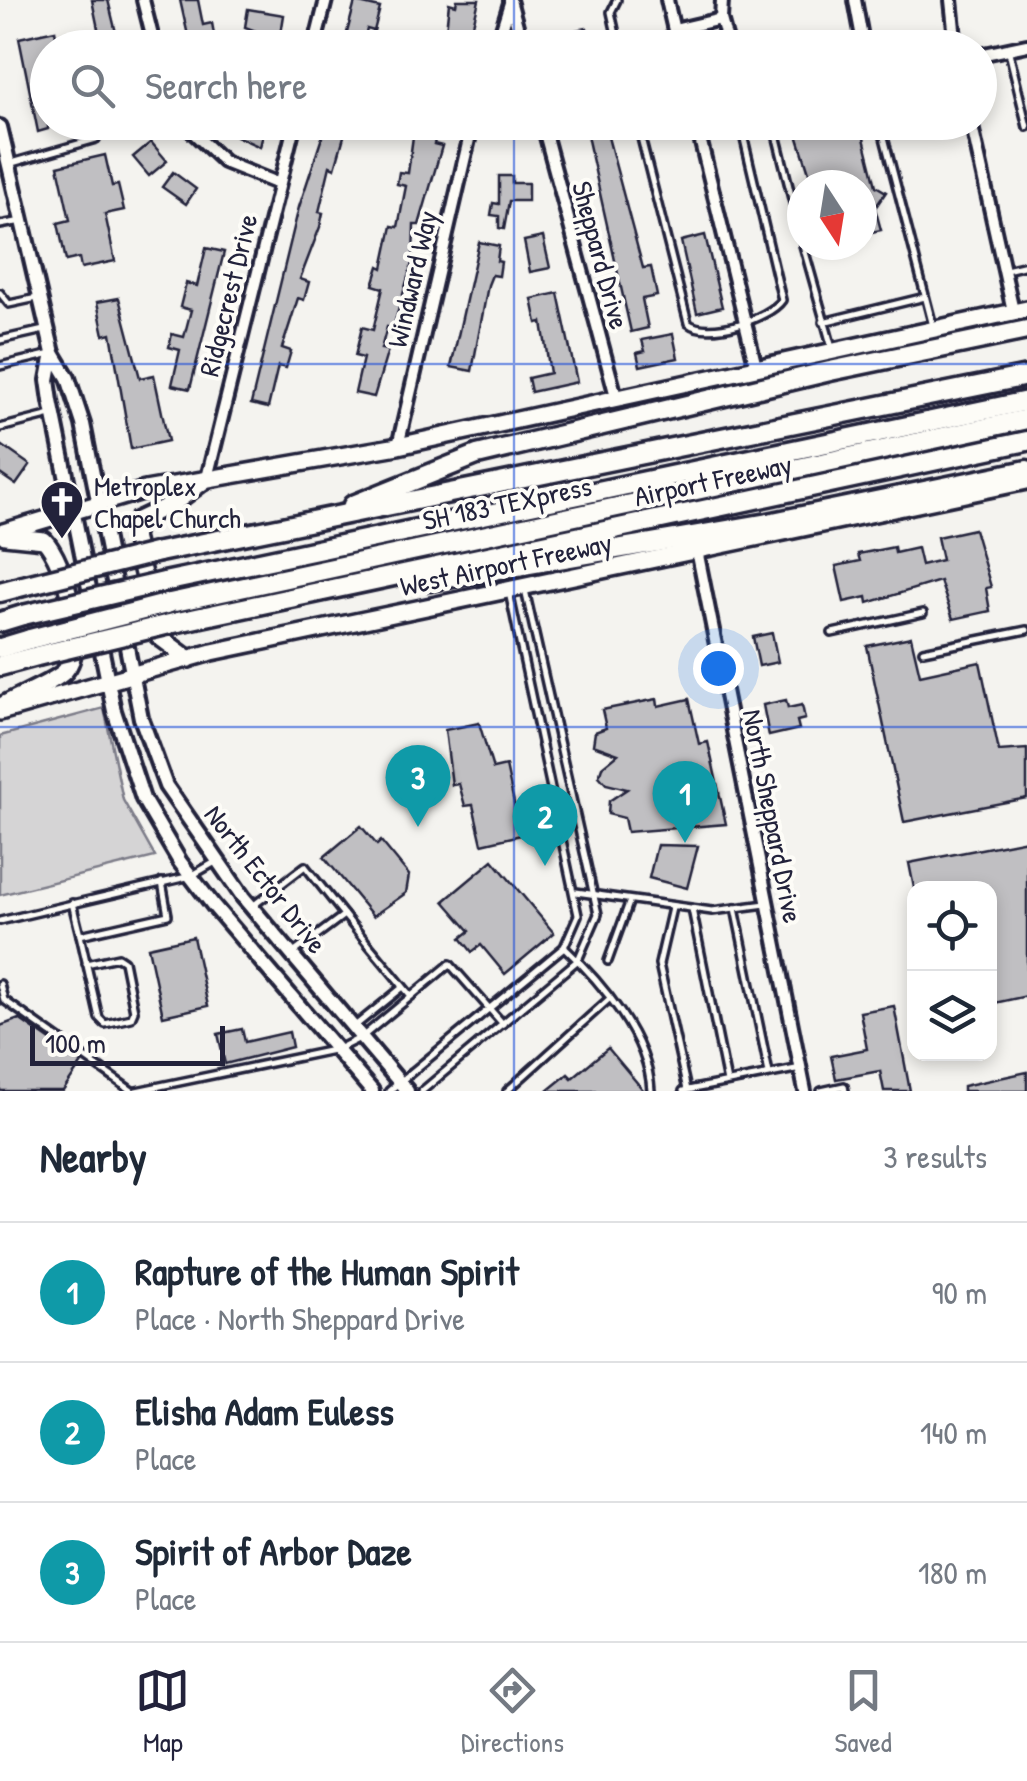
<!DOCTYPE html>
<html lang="en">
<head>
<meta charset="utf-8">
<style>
  :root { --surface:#fff; --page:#f2f2f3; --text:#1f2937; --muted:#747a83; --line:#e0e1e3; --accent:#22223b }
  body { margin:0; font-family:"Patrick Hand",sans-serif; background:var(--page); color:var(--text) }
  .controls { position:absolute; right:30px; bottom:30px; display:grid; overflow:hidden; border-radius:20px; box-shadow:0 5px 15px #0003 }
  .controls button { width:90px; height:90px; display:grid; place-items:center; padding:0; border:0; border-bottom:2px solid var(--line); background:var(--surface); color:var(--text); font:50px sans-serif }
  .compass { position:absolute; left:787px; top:170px; width:90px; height:90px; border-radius:50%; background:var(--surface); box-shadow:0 5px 15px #0003; rotate:168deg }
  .scale { position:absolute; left:30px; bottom:25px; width:195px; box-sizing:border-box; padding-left:10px; border:5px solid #22223b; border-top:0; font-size:28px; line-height:35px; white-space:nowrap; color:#22223b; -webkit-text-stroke:8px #fdfcf7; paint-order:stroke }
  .you { position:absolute; left:718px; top:668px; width:35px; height:35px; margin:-25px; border:8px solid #fff; border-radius:50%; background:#1a73e8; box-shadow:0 0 0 15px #1a73e833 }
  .badge { display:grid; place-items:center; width:65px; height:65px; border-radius:50%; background:var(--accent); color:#fff; font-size:32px; font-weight:700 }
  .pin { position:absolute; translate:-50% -82px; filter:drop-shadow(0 2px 5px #0008) }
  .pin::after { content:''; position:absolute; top:52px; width:35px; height:30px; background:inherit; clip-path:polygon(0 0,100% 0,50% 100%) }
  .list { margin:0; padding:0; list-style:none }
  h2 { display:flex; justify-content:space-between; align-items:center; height:130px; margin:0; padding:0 40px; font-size:42px }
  h2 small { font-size:32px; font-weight:400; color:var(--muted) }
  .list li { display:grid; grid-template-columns:65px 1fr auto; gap:30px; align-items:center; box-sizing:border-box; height:140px; padding:0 40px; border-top:2px solid var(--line) }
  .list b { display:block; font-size:38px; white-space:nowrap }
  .list p { margin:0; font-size:32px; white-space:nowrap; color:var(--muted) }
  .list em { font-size:32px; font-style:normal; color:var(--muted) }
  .icon { flex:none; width:55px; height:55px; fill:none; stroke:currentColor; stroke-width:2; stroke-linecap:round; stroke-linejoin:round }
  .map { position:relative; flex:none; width:1027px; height:1091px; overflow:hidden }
  .search { position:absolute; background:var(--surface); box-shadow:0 5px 15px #0003; left:30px; right:30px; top:30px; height:110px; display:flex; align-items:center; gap:25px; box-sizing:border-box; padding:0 35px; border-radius:55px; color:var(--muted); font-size:38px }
  .sheet { height:550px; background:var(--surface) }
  nav { display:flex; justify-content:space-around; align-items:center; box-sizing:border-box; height:140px; border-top:2px solid var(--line); background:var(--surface); font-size:28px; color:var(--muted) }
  nav a { display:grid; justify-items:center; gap:5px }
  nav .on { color:var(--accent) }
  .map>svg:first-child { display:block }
  .green { fill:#d5d4d5; stroke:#7c7b88; stroke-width:2.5 }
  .building { fill:#c0bfc2; stroke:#22223b; stroke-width:2.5 }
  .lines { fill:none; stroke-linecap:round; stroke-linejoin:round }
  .service-casing { stroke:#22223b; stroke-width:12 }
  .minor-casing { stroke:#22223b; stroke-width:18 }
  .tertiary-casing { stroke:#22223b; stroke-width:20 }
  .secondary-casing { stroke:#22223b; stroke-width:22 }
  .motorway-casing { stroke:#22223b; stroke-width:25 }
  .service { stroke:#fdfcf7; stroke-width:5 }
  .minor { stroke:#fdfcf7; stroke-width:10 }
  .tertiary { stroke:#fdfcf7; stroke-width:12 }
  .secondary { stroke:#fdfcf7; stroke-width:15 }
  .motorway { stroke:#fdfcf7; stroke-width:18 }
  .motorway-bridge-casing { stroke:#22223b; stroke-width:25; stroke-linecap:butt }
  .motorway-bridge { stroke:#fdfcf7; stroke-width:18 }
  .grid { fill:none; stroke:#1d4ed8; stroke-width:2.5; stroke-opacity:0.55 }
  .labels { text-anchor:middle; stroke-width:8; stroke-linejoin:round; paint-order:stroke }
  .street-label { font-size:28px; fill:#22223b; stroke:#fdfcf7 }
  .poi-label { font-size:28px; fill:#22223b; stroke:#fdfcf7; text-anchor:start }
</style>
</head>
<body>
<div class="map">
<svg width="1027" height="1091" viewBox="0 0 1027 1091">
  <rect width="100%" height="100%" fill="#f4f3ef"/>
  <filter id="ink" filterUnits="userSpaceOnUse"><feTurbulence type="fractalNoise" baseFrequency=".01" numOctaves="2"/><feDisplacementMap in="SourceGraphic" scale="20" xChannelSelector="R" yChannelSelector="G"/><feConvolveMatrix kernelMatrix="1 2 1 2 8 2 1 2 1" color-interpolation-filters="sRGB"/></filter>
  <g filter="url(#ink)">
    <!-- green -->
    <polygon class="green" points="104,708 123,800 155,857 0,895 0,736"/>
    <!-- building -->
    <g class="building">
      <polygon points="92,0 108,0 119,45 102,48"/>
      <polygon points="180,0 198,0 203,25 212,23 214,34 189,40"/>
      <polygon points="457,0 479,0 474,21 465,48 444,48 449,3 456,5"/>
      <polygon points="355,2 380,8 374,31 367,29 362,48 343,48"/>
      <polygon points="248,9 284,15 280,40 245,27"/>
      <polygon points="587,28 592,48 564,48 561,33"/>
      <polygon points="55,30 58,48 48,48 48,129 38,132 19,38"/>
      <polygon points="240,122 260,122 257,133 263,134 260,147 236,136"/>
      <polygon points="327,122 348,122 335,168 330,166 319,212 323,213 320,227 300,279 309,282 304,300 298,298 282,348 291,351 286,368 278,366 268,408 251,404 299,207"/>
      <polygon points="415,122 440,122 434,144 442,146 419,225 414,225 413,260 393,328 387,327 381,349 388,350 374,397 355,393 363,358 355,356 362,327 373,330 383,288 373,285 379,266 383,268 392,226 398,227 406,186 397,184 399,172 408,173"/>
      <polygon points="584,122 604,122 643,268 651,267 657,296 642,299 648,328 631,332"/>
      <polygon points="793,122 860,122 876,186 886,192 875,208 881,230 862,234 862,185 813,185"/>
      <polygon points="151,142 167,161 149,176 133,157"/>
      <polygon points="105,155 112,186 118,185 124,210 105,214 115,261 81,268 79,258 66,261 58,223 70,220 58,166"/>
      <polygon points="173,172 196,189 186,204 162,187"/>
      <polygon points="499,176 512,176 512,183 528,183 528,201 509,201 504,229 499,228 499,216 491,215 493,203 499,204"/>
      <polygon points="705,235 722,307 697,313 681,241"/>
      <polygon points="543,237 550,268 530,272 524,241"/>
      <polygon points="479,242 499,246 497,261 501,262 499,276 492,275 488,285 472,371 451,367"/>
      <polygon points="206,248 224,252 190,389 172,385 180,350 169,347 172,334 184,337 191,310 180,307 186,283 197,286"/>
      <polygon points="558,293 577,382 531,392 528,378 550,373 542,322 537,323 532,299"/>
      <polygon points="119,298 140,378 154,375 168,441 131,449 111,333 104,335 97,302"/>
      <polygon points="673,334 678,358 640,366 637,353 645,351 642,340"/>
      <polygon points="0,444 30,465 16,485 0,474"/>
      <polygon points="974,529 991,587 986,588 990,611 953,619 940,581 868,603 867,597 844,602 836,566 860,561 858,554 894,547 895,553 917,548 921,565 942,560 937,537"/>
      <polygon points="772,633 778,662 759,666 753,637"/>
      <polygon points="911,637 920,675 980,662 999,751 1027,749 1027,798 904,822 867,646"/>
      <polygon points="657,699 658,706 689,699 699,744 708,742 726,824 627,832 624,818 608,814 609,801 627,789 606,784 599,776 602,767 618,754 593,745 595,732 606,728 602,710"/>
      <polygon points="786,700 788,708 802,705 805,719 797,721 799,729 769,736 763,705"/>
      <polygon points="479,723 493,769 506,766 521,835 482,844 473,805 465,806 459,784 452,785 445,730"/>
      <polygon points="361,826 377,845 381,841 409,875 406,893 373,916 324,857"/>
      <polygon points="1027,840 1027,996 990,1004 990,888 914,888 909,863"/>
      <polygon points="657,845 698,846 687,888 649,878"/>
      <polygon points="493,860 554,933 505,974 481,945 472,952 461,938 470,931 444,901"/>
      <polygon points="193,937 208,1006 163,1016 148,947"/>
      <polygon points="894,1006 910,1091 884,1091 880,1071 836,1079 831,1056 867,1049 860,1012"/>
      <polygon points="19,1019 82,1063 63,1091 0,1091 0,1026"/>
      <polygon points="242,1029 245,1042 289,1032 292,1047 225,1064 218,1034"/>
      <polygon points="608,1048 644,1091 547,1091 568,1074 572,1078"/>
      <polygon points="1027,1072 1027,1091 963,1091 963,1086"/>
    </g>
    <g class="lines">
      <defs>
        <g id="service">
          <polyline points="617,0 611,12 619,48"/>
          <polyline points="1009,52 1027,127"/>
          <path d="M637 122 688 323C707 339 769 319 782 300L740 122"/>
          <polyline points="773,122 802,239"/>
          <polyline points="880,122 933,326"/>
          <polyline points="12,163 96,139"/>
          <polyline points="0,225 22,221"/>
          <polyline points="803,245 832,348"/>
          <polyline points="1006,270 1027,265"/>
          <polyline points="0,293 9,304 37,298"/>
          <polyline points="823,322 925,297"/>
          <polyline points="0,340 44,330"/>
          <polyline points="0,366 51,354"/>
          <polyline points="0,428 51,415"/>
          <polyline points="832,633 923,613"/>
          <polyline points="923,651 1027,630"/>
          <polyline points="576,892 712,911 766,904"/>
          <polyline points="72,903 80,935 168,915 162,882"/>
          <polyline points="254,905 305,866 344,915"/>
          <polyline points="672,908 659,964 687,1090"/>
          <polyline points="735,908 769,1073"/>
          <polyline points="692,909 727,1082"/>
          <polyline points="0,921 191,876 217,861"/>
          <polyline points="80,935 99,1018 105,1024 131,1018 134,1011 124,961 118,957 86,964"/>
          <path d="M564 947C601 982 649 1038 651 1091"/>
          <polyline points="292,954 344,915 411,996"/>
          <polyline points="608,961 629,903"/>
          <polyline points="0,984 4,1000 132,1091"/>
          <polyline points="355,1026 403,987"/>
          <polyline points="136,1091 338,1049 362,1037 450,964 503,1024"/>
          <polyline points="389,1091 564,947 578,915 509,592"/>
          <polyline points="422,1091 578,960 598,914 525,590"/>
          <polyline points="507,1091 608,1000"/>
          <polyline points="683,1091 801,1068"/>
          <polyline points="821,1091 844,1086 845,1091"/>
        </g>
        <g id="minor">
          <polyline points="143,0 155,48"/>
          <polyline points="510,0 523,48"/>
          <polyline points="667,0 678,48"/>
          <polyline points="722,0 721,19 729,48"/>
          <polyline points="855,0 863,43 857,48"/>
          <polyline points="951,0 956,48"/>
          <polyline points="674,30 721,19"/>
          <polyline points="314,48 326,0"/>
          <polyline points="496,48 510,3"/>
          <polyline points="980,55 1027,45"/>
          <polyline points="182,122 224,162 279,184"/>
          <polyline points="542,122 617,400"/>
          <polyline points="696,122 756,367"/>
          <polyline points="971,122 1013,311"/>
          <polyline points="398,446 473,122"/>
          <polyline points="207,478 295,122"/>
          <polyline points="697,550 805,1091"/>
        </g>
        <g id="tertiary">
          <polyline points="0,127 53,353 68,378 83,424 141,718 166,786 243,897 407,1091"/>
          <polyline points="53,353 48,380 51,401 114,711 143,799 180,862 213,905 372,1091"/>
        </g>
        <g id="secondary">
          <polyline points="0,533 145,490 398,446 1027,309"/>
          <polyline points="189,659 158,636 134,537 138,520 176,502 204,481"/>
          <path d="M3 705C18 696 55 682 65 671 88 646 65 561 44 540L5 536"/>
          <polyline points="0,712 212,652 1027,481"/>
        </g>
        <g id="motorway">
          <polyline points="353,505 477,455 830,371 1027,330"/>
          <polyline points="159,552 1027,376"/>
          <polyline points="430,581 768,523 1027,470"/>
          <polyline points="164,582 1027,401"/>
          <polyline points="0,592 19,587"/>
          <polyline points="170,603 1027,419"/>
          <polyline points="0,622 23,615"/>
          <polyline points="178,622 1027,441"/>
          <polyline points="0,648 30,639"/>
          <polyline points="0,666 37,656"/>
        </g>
      </defs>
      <!-- service casing -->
      <use href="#service" class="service-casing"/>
      <!-- minor casing -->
      <use href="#minor" class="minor-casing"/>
      <!-- tertiary casing -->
      <use href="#tertiary" class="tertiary-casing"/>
      <!-- secondary casing -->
      <use href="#secondary" class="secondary-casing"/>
      <!-- motorway casing -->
      <use href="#motorway" class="motorway-casing"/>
      <!-- service -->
      <use href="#service" class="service"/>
      <!-- minor -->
      <use href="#minor" class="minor"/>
      <!-- tertiary -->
      <use href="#tertiary" class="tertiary"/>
      <!-- secondary -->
      <use href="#secondary" class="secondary"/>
      <!-- motorway -->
      <use href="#motorway" class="motorway"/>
      <defs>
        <g id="motorway-bridge">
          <polyline points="19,587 159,552"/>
          <polyline points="23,615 164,582"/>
          <polyline points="30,639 170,603"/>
          <polyline points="37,656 178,622"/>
        </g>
      </defs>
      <!-- motorway-bridge casing -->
      <use href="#motorway-bridge" class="motorway-bridge-casing"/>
      <!-- motorway-bridge -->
      <use href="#motorway-bridge" class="motorway-bridge"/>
    </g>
  </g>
  <!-- grid -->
  <path class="grid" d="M514 0V48M514 122V1091M0 364H1027M0 727H1027"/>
  <!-- icons -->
  <defs>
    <symbol id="church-pin" viewBox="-11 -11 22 30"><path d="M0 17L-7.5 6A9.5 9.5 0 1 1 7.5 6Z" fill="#22223b" stroke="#fdfcf7"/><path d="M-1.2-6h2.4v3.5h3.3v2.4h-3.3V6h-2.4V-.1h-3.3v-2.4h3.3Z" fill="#fff"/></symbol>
  </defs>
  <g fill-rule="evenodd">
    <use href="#church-pin" x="37" y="477" width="50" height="68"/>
  </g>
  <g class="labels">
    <!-- street labels -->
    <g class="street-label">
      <text transform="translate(601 255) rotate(75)" y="10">Sheppard Drive</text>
      <text transform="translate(412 279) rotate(-77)" y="10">Windward Way</text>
      <text transform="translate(228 295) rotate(-76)" y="10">Ridgecrest Drive</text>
      <text transform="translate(713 480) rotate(-12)" y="10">Airport Freeway</text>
      <text transform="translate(507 503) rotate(-12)" y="10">SH 183 TEXpress</text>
      <text transform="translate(506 564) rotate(-12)" y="10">West Airport Freeway</text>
      <text transform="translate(773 816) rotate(79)" y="10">North Sheppard Drive</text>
      <text transform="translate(266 879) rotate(52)" y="10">North Ector Drive</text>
    </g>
    <!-- poi labels -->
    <g class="poi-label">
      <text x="94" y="496">Metroplex<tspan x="94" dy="32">Chapel Church</tspan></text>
    </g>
  </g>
</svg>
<div class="controls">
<button><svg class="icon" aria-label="locate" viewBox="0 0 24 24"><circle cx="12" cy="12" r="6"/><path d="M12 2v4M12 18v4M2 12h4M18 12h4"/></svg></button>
<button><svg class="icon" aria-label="layers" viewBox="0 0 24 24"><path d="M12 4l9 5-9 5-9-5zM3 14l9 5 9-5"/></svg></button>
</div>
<svg class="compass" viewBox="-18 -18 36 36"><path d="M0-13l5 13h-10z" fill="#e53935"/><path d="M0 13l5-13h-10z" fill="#747a83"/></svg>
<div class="scale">100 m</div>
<div class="you"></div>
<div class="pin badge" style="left:685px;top:843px;background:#0f9aa8">1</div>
<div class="pin badge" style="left:545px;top:866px;background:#0f9aa8">2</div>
<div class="pin badge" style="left:418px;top:827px;background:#0f9aa8">3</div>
<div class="search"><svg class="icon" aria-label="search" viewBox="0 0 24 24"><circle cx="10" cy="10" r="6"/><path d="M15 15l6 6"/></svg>Search here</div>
</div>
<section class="sheet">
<h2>Nearby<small>3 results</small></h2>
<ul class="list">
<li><span class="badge" style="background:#0f9aa8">1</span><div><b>Rapture of the Human Spirit</b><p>Place · North Sheppard Drive</p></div><em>90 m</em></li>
<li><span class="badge" style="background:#0f9aa8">2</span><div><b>Elisha Adam Euless</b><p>Place</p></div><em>140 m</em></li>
<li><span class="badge" style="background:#0f9aa8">3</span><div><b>Spirit of Arbor Daze</b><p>Place</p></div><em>180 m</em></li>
</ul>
</section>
<nav>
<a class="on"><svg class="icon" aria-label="map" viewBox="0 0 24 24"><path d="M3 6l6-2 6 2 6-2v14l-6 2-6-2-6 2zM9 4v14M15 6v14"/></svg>Map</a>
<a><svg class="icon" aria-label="directions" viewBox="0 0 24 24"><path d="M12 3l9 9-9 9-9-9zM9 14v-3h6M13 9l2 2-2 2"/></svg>Directions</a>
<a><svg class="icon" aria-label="saved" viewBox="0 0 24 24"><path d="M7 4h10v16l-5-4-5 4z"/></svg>Saved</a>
</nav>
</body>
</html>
